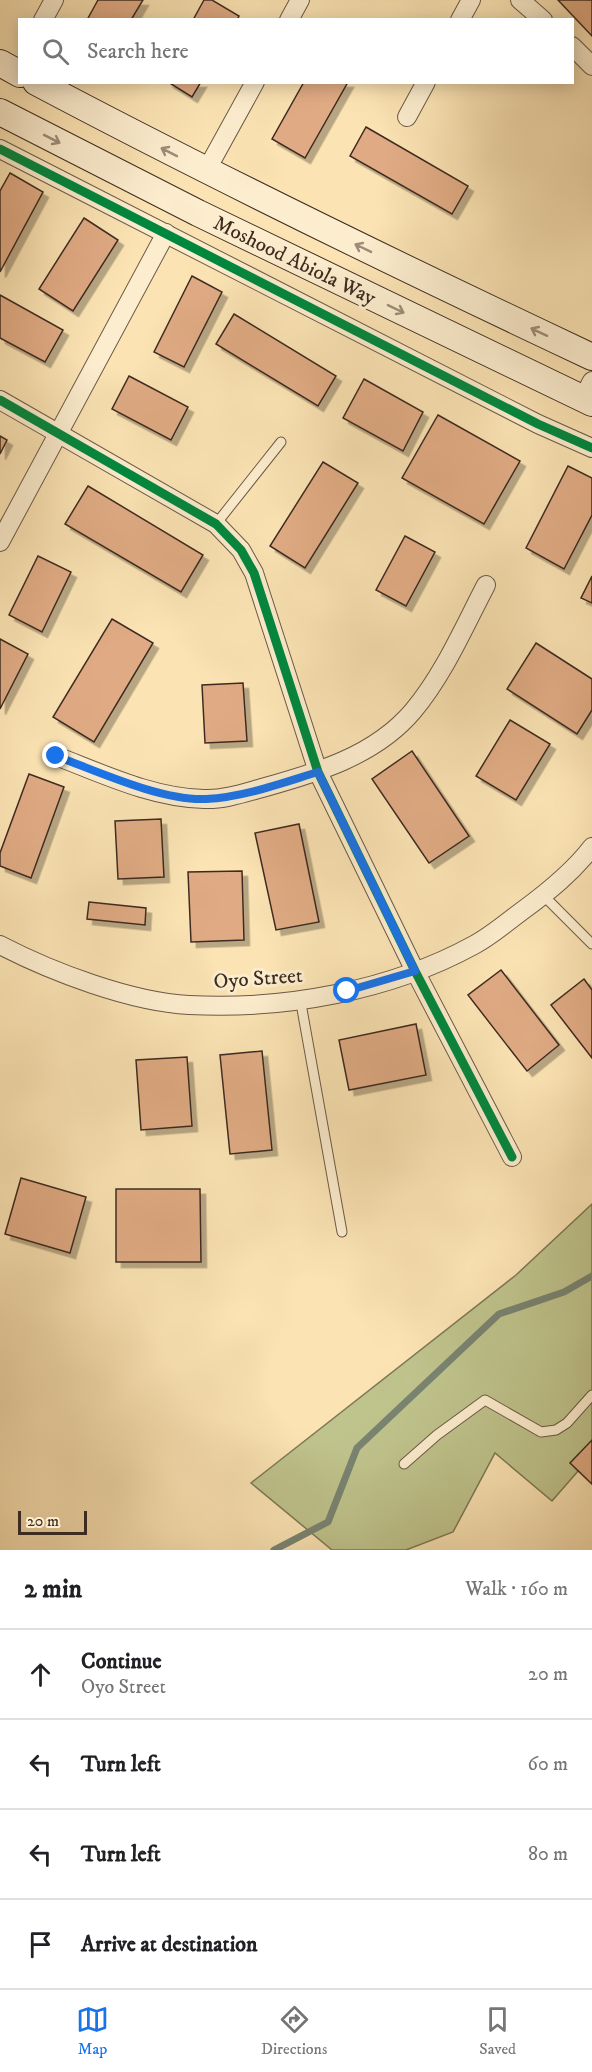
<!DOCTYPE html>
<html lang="en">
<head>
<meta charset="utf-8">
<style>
  :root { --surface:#fff; --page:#f2f2f2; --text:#202124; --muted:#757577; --line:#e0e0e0; --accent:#1a73e8 }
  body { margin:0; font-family:"IM FELL DW Pica",serif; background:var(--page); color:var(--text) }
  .scale { position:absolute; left:18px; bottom:15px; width:69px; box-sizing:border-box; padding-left:6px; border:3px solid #3e2c21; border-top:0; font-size:16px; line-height:21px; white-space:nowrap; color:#3e2c21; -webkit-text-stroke:4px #fcedce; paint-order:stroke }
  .stop { position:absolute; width:18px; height:18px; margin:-14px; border:4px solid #1a73e8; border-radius:50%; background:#fff }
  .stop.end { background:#1a73e8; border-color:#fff; box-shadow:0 2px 6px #0008 }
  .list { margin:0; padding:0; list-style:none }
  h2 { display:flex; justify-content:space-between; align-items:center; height:78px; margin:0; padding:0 24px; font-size:26px }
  h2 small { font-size:20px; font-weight:400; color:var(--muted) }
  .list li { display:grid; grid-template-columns:39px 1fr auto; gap:18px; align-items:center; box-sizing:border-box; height:90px; padding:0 24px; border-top:2px solid var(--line) }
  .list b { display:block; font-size:22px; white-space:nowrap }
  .list p { margin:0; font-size:20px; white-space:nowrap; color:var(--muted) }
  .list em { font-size:20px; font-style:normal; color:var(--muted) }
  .icon { flex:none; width:33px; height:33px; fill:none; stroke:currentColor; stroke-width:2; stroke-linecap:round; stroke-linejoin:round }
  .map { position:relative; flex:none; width:592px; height:1550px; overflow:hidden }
  .search { position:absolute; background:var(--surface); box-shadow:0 3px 15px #0003; left:18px; right:18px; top:18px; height:66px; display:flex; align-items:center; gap:15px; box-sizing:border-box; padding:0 21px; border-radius:0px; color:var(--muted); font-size:22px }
  .sheet { height:438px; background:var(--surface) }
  nav { display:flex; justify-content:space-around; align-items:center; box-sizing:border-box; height:84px; border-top:2px solid var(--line); background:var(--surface); font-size:16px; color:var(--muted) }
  nav a { display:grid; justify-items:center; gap:3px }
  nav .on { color:var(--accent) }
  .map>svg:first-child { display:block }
  .green { fill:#bfc38c; stroke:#7e7856; stroke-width:1.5 }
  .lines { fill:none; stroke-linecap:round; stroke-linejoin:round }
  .stream { stroke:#798471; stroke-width:7 }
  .building { fill:#e0ab84; stroke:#3e2c21; stroke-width:1.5; filter:url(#shadow) }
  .service-casing { stroke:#6d5a46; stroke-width:11 }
  .minor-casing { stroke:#6d5a46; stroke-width:20 }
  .secondary-casing { stroke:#3e2c21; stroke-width:28 }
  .service { stroke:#fcedce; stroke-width:9 }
  .minor { stroke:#fcedce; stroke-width:18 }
  .secondary { stroke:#fcedce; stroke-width:26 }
  .cycleway-casing { stroke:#fcedce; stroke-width:13 }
  .cycleway { stroke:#00873e; stroke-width:9 }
  .oneway { stroke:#9d8c78 }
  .route { stroke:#1a73e8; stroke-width:8 }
  .labels { text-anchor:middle; stroke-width:6; stroke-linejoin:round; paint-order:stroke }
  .street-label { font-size:21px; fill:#3e2c21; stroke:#fcedce }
</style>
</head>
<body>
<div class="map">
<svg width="592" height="1550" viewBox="0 0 592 1550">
  <defs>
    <filter id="shadow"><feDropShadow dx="5.5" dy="5.5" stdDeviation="0" flood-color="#0004"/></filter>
  </defs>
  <rect width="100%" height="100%" fill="#fbe3b3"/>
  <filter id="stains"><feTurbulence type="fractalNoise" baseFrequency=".00333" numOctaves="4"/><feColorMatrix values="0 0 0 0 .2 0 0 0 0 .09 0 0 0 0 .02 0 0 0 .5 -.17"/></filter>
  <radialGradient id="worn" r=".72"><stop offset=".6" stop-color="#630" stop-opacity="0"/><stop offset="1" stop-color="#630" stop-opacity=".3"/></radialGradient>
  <!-- green -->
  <polygon class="green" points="592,1204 592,1455 552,1501 495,1453 453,1532 406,1550 332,1550 251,1483 516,1275"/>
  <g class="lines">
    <!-- stream -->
    <polyline class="stream" points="274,1550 328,1522 357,1448 499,1314 564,1292 592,1276"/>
  </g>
  <!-- building -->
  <g class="building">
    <polygon points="98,0 143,0 131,20 87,20"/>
    <polygon points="204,0 212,0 239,16 237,20 193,20"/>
    <polygon points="558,0 592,0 592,36"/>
    <polygon points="168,82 201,82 192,97"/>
    <polygon points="304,82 348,82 305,158 272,139"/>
    <polygon points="366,127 468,186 452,214 350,156"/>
    <polygon points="10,173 43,192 0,272 0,191"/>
    <polygon points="84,218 118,240 73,311 39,289"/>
    <polygon points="192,276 222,292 184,367 154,352"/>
    <polygon points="0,295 63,330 45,362 0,338"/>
    <polygon points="234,314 336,376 318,406 216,344"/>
    <polygon points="129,376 188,407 171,440 112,409"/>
    <polygon points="364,379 423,412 403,451 343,418"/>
    <polygon points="438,415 520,461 484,524 402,478"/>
    <polygon points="0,436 7,440 0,454"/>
    <polygon points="323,462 358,483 305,568 270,546"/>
    <polygon points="568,466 592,478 592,515 564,569 526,548"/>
    <polygon points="88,486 203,555 181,592 65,524"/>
    <polygon points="405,536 435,552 406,606 376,590"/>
    <polygon points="38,556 71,572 42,632 9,615"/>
    <polygon points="592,576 592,603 581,598"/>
    <polygon points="112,619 153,643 94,742 53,717"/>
    <polygon points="0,639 28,654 0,709"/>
    <polygon points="536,643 592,679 592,710 577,734 507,689"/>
    <polygon points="243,683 247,741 205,743 202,685"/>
    <polygon points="510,720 550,744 516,800 476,776"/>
    <polygon points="412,751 469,836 429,863 372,779"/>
    <polygon points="29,774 64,787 31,878 0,866 0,853"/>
    <polygon points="161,819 164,877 118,879 115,821"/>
    <polygon points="299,824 319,922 276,930 255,833"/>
    <polygon points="242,871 244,940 191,942 188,872"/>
    <polygon points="89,902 146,908 145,925 87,919"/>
    <polygon points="501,970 559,1045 527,1071 468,995"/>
    <polygon points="584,979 592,990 592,1058 551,1005"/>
    <polygon points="416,1024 426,1075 349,1090 339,1040"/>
    <polygon points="262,1051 272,1150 230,1154 220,1055"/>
    <polygon points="187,1057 192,1126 141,1130 136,1060"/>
    <polygon points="21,1178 86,1197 70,1253 5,1234"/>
    <polygon points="116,1189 200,1189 201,1262 116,1262"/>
    <polygon points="592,1440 592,1484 570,1463"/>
  </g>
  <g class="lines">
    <defs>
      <g id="service">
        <polyline points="216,524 281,442"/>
        <polyline points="543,895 592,944"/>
        <polyline points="300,998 342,1232"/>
        <polyline points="404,1464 437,1435 485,1400 541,1432 556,1430 567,1423 592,1395"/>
      </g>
      <g id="minor">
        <polyline points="520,0 543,20"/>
        <polyline points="43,20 54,0"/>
        <polyline points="289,20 300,0"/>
        <polyline points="460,20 471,0"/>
        <polyline points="572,46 592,66"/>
        <polyline points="407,117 426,82"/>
        <polyline points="0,149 538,424 592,448"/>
        <polyline points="206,171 255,82"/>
        <polyline points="583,398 592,381"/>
        <polyline points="0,400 216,524 241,550 254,573 318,772 415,971 512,1157"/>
        <polyline points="0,542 166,233"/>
        <path d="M56 756C103 774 153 798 204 799 223 800 244 793 262 788 316 773 375 756 413 711 444 674 464 627 486 585"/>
        <path d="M0 945C52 972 131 1002 189 1005 284 1010 390 991 474 945 491 936 507 922 522 911 548 892 573 872 592 847"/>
      </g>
      <g id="secondary">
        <polyline points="0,63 20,74"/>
        <path d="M36 82C219 179 405 269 592 357"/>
        <polyline points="0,112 198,213 592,403"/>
      </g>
    </defs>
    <!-- service casing -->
    <use href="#service" class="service-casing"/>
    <!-- minor casing -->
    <use href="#minor" class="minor-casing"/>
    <!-- secondary casing -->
    <use href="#secondary" class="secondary-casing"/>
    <!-- service -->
    <use href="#service" class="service"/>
    <!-- minor -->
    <use href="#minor" class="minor"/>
    <!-- secondary -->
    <use href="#secondary" class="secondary"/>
    <defs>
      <g id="cycleway">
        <polyline points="0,149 538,424 592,448"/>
        <polyline points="0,400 216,524 241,550 254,573 318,772 415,971 512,1157"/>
      </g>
    </defs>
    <!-- cycleway casing -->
    <use href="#cycleway" class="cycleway-casing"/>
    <!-- cycleway -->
    <use href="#cycleway" class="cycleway"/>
  </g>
  <!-- one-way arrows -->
  <defs><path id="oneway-shaft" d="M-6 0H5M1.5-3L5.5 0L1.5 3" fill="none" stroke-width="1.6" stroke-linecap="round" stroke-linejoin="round" transform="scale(1.5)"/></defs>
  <g class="oneway">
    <use href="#oneway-shaft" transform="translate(52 139) rotate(27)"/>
    <use href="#oneway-shaft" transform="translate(169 152) rotate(-153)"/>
    <use href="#oneway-shaft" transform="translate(363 248) rotate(-154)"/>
    <use href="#oneway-shaft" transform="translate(396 309) rotate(26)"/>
    <use href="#oneway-shaft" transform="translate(539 332) rotate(-155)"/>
  </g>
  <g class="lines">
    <!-- route -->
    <path class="route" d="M56 756C99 772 162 801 206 799 244 797 282 783 318 772L415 971 347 991"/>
  </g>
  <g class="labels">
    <!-- street labels -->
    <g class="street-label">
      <text transform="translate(295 260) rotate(26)" y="7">Moshood Abiola Way</text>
      <text transform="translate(258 978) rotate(-4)" y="7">Oyo Street</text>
    </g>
  </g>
  <rect width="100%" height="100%" filter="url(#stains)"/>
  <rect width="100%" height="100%" fill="url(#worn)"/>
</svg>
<div class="scale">20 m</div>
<div class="stop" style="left:347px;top:991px"></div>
<div class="stop end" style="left:56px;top:756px"></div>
<div class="search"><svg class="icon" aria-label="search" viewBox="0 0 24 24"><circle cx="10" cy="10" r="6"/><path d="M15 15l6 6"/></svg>Search here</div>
</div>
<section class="sheet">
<h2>2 min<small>Walk · 160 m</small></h2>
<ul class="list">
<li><svg class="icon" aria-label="ahead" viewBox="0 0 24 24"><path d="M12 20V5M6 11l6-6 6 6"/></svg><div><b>Continue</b><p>Oyo Street</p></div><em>20 m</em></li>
<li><svg class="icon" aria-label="left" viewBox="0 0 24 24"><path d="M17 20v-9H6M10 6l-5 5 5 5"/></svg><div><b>Turn left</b></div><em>60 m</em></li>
<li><svg class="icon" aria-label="left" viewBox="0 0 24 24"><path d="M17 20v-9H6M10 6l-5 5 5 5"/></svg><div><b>Turn left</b></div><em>80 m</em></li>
<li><svg class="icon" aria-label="arrive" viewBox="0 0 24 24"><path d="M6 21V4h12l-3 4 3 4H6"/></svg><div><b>Arrive at destination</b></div></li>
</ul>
</section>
<nav>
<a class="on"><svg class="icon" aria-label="map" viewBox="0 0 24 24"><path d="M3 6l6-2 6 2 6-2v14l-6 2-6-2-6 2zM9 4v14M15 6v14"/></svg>Map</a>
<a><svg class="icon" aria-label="directions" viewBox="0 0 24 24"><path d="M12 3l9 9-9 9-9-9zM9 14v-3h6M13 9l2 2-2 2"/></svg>Directions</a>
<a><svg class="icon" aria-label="saved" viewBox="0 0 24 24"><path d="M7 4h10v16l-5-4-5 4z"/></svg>Saved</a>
</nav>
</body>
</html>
